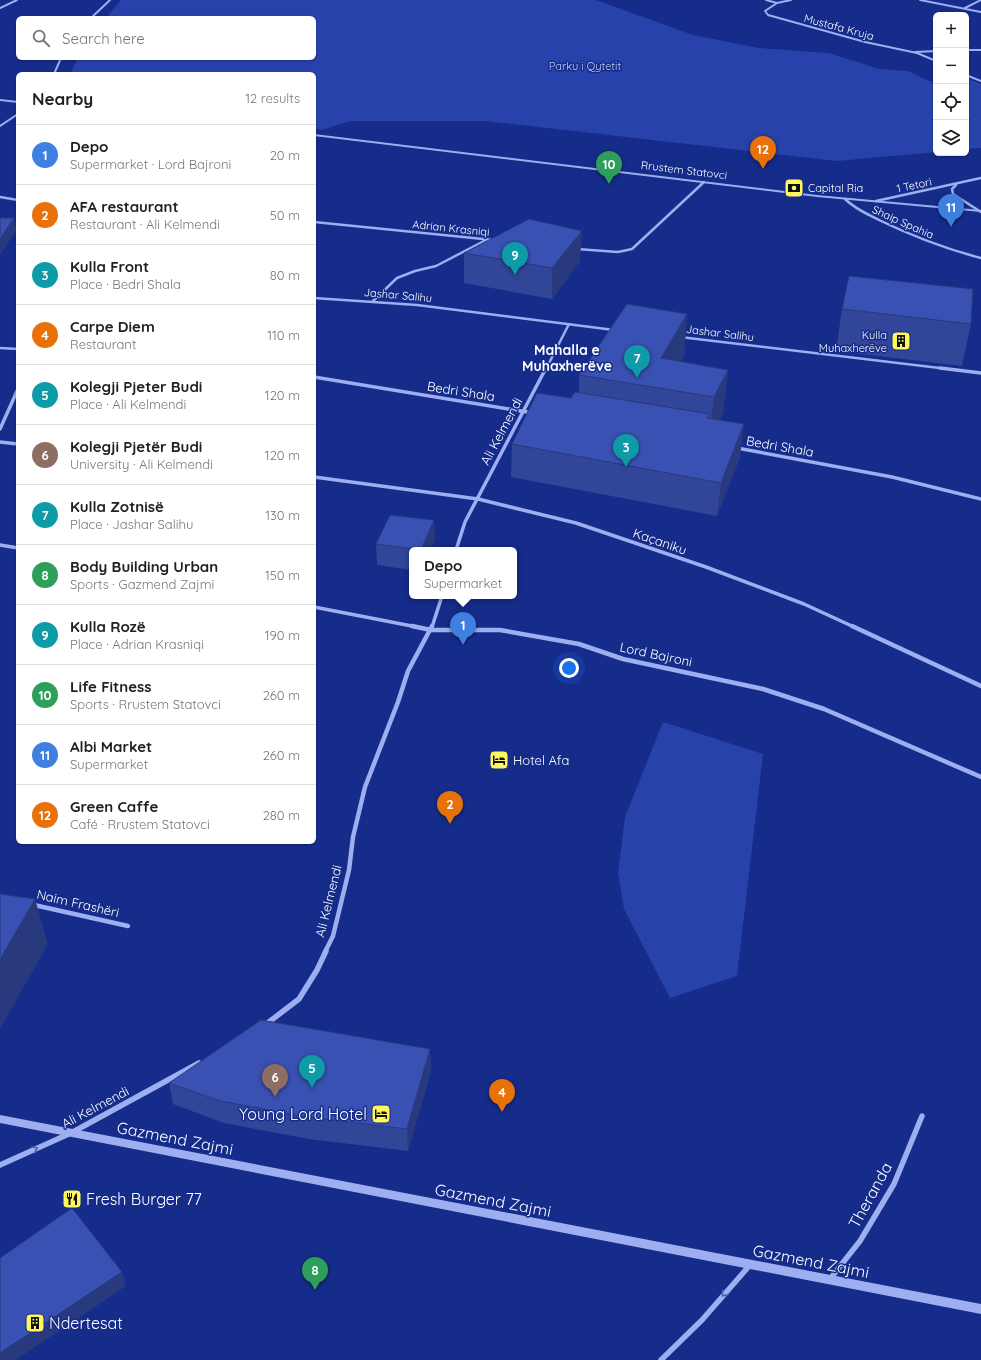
<!DOCTYPE html>
<html lang="en">
<head>
<meta charset="utf-8">
<style>
  :root { --surface:#fff; --page:#f6f6f6; --text:#202124; --muted:#757577; --line:#e0e0e0; --accent:#7c3aed }
  body { margin:0; font-family:Quicksand,sans-serif; background:var(--page); color:var(--text) }
  .controls { position:absolute; right:12px; top:12px; display:grid; overflow:hidden; border-radius:6px; box-shadow:0 1px 3px #0004 }
  .controls button { width:36px; height:36px; display:grid; place-items:center; padding:0; border:0; border-bottom:1px solid var(--line); background:var(--surface); color:var(--text); font:20px sans-serif }
  .you { position:absolute; left:569px; top:668px; width:14px; height:14px; margin:-10px; border:3px solid #fff; border-radius:50%; background:#1a73e8; box-shadow:0 0 0 6px #1a73e833 }
  .badge { display:grid; place-items:center; width:26px; height:26px; border-radius:50%; background:var(--accent); color:#fff; font-size:13px; font-weight:700 }
  .pin { position:absolute; translate:-50% -33px; filter:drop-shadow(0 1px 2px #0008) }
  .pin::after { content:''; position:absolute; top:21px; width:14px; height:12px; background:inherit; clip-path:polygon(0 0,100% 0,50% 100%) }
  .popup { position:absolute; left:409px; top:547px; width:108px; height:52px; box-sizing:border-box; display:grid; place-content:center; border-radius:6px; background:var(--surface); filter:drop-shadow(0 1px 3px #0005); font-size:13px; white-space:nowrap; color:var(--muted) }
  .popup b { font-size:15px; color:var(--text) }
  .popup::after { content:''; position:absolute; left:50%; top:100%; margin-left:-8px; border:8px solid transparent; border-top-color:var(--surface) }
  .list { margin:0; padding:0; list-style:none }
  h2 { display:flex; justify-content:space-between; align-items:center; height:52px; margin:0; padding:0 16px; font-size:17px }
  h2 small { font-size:13px; font-weight:400; color:var(--muted) }
  .list li { display:grid; grid-template-columns:26px 1fr auto; gap:12px; align-items:center; box-sizing:border-box; height:60px; padding:0 16px; border-top:1px solid var(--line) }
  .list b { display:block; font-size:15px; white-space:nowrap }
  .list p { margin:0; font-size:13px; white-space:nowrap; color:var(--muted) }
  .list em { font-size:13px; font-style:normal; color:var(--muted) }
  .icon { flex:none; width:22px; height:22px; fill:none; stroke:currentColor; stroke-width:2; stroke-linecap:round; stroke-linejoin:round }
  .map { position:relative; flex:none; width:981px; height:1360px; overflow:hidden }
  .search { position:absolute; background:var(--surface); box-shadow:0 1px 3px #0004; left:16px; top:16px; width:300px; height:44px; display:flex; align-items:center; gap:10px; box-sizing:border-box; padding:0 14px; border-radius:6px; color:var(--muted); font-size:15px }
  .panel { position:absolute; background:var(--surface); box-shadow:0 1px 3px #0004; left:16px; top:72px; width:300px; height:772px; border-radius:6px }
  .map>svg:first-child { display:block }
  .green { fill:#2742aa }
  .lines { fill:none; stroke-linecap:round; stroke-linejoin:round }
  .minor-far4 { stroke:#9daff0; stroke-width:2 }
  .minor-far3 { stroke:#9daff0; stroke-width:2.5 }
  .minor-far2 { stroke:#9daff0; stroke-width:3.5 }
  .minor-far1 { stroke:#9daff0; stroke-width:4.5 }
  .minor { stroke:#9daff0; stroke-width:5.5 }
  .tertiary { fill:#9daff0; fill-rule:evenodd }
  .wall { fill:#314699 }
  .shaded-wall { fill:#28397d }
  .building { fill:#3951b2; stroke:#28397d }
  .oneway { stroke:#4b60b3 }
  .labels { text-anchor:middle; stroke-width:3; stroke-linejoin:round; paint-order:stroke }
  .far-street-label { font-size:11px; fill:#fff; stroke:#152c8b }
  .far-park-label { font-size:11px; fill:#c4cffb; stroke:#152c8b }
  .far-poi-label { font-size:11px; fill:#fff; stroke:#152c8b; text-anchor:start }
  .street-label { font-size:13px; fill:#fff; stroke:#152c8b }
  .poi-label { font-size:13px; fill:#fff; stroke:#152c8b; text-anchor:start }
  .far-district-label { font-size:14px; font-weight:bold; fill:#fff; stroke:#152c8b }
  .near-poi-label { font-size:16px; fill:#fff; stroke:#152c8b; text-anchor:start }
  .near-street-label { font-size:16px; fill:#fff; stroke:#152c8b }
</style>
</head>
<body>
<div class="map">
<svg width="981" height="1360" viewBox="0 0 981 1360">
  <rect width="100%" height="100%" fill="#152c8b"/>
  <!-- green -->
  <g class="green">
    <polygon points="121,0 596,0 693,35 759,48 829,53 879,69 908,71 933,83 936,82 936,152 837,161 485,121 350,121 322,130 314,129 314,74 70,74 78,58 314,58 314,18 106,18"/>
    <polygon points="966,78 981,84 981,148 966,149"/>
    <polygon points="663,722 763,754 737,976 670,998 624,909 618,873 625,817"/>
  </g>
  <g class="lines">
    <!-- minor-far4 -->
    <g class="minor-far4">
      <polyline points="766,0 777,3 791,0"/>
      <polyline points="920,0 981,12"/>
      <polyline points="777,3 765,11 768,15 865,42 917,53 936,61"/>
      <polyline points="0,8 17,0"/>
      <polyline points="965,8 981,0"/>
      <polyline points="91,18 110,0"/>
      <polyline points="966,50 981,50"/>
      <polyline points="915,52 936,51"/>
      <polyline points="54,74 61,58"/>
      <polyline points="966,75 981,81"/>
      <polyline points="0,126 18,114"/>
    </g>
    <!-- minor-far3 -->
    <g class="minor-far3">
      <polyline points="956,185 952,189 953,194 981,212"/>
      <polyline points="0,197 18,200"/>
      <path d="M845 199C855 209 867 214 879 220 912 236 946 249 981 258"/>
      <polyline points="876,201 981,178"/>
      <polyline points="314,222 493,240"/>
      <polyline points="577,249 618,252 632,249 704,182"/>
      <polyline points="314,298 417,305 614,330"/>
      <polyline points="373,301 397,278 415,271 436,266 486,240"/>
      <polyline points="680,337 948,369"/>
      <polyline points="0,348 18,349"/>
      <polyline points="546,369 569,324"/>
    </g>
    <!-- minor-far2 -->
    <g class="minor-far2">
      <polyline points="940,368 981,373"/>
      <polyline points="314,377 533,413"/>
      <polyline points="0,429 18,389"/>
      <polyline points="0,442 18,444"/>
      <polyline points="737,448 892,477 981,499"/>
      <polyline points="314,477 478,499 576,523 706,567 804,604 854,627"/>
      <polyline points="0,545 18,548"/>
      <polyline points="456,550 465,522 546,368"/>
      <polyline points="314,607 417,627"/>
      <polyline points="432,627 442,596"/>
    </g>
    <!-- minor-far1 -->
    <g class="minor-far1">
      <polyline points="412,626 431,630 500,630 579,644 623,659 763,689 824,709 981,777"/>
      <polyline points="852,626 981,686"/>
      <polyline points="34,905 128,926"/>
      <polyline points="325,952 333,936 349,870 353,837 365,787 398,702 408,671 432,626"/>
    </g>
    <!-- minor -->
    <g class="minor">
      <polyline points="265,1025 299,999 317,970 326,951"/>
      <polyline points="0,1165 71,1133 199,1063"/>
      <polyline points="830,1279 860,1241 894,1184 922,1116"/>
      <polyline points="661,1360 702,1320 750,1265"/>
    </g>
    <!-- tertiary -->
    <g class="tertiary">
      <polygon points="0,99 18,101 18,103 0,101"/>
      <polygon points="314,134 817,195 981,210 981,212 817,197 314,136"/>
      <polygon points="0,1115 981,1304 981,1314 0,1123"/>
    </g>
  </g>
  <!-- wall -->
  <g class="wall">
    <polygon points="464,253 580,261 552,299 464,283"/>
    <polygon points="842,309 971,324 962,366 836,351"/>
    <polygon points="687,314 684,356 680,362 728,370 723,413 720,420 740,457 717,516 511,477 512,444 579,392 579,375"/>
    <polygon points="434,520 435,540 430,550 412,550 412,570 377,565 376,544"/>
    <polygon points="430,1049 431,1071 408,1151 309,1139 224,1123 173,1104 169,1083"/>
  </g>
  <!-- shaded-wall -->
  <g class="shaded-wall">
    <polygon points="14,218 17,230 0,255 0,239"/>
    <polygon points="582,231 580,261 552,299 552,268"/>
    <polygon points="687,314 684,356 665,389 661,358"/>
    <polygon points="728,370 723,413 709,441 714,397"/>
    <polygon points="744,424 740,457 717,516 721,483"/>
    <polygon points="434,520 435,540 430,550 421,550"/>
    <polygon points="35,899 48,944 0,1029 0,960"/>
    <polygon points="430,1049 431,1071 408,1151 407,1129"/>
    <polygon points="122,1272 126,1286 16,1360 0,1360 0,1353"/>
  </g>
  <!-- building -->
  <g class="building">
    <polygon points="0,218 14,218 0,239"/>
    <polygon points="529,219 582,231 552,268 464,253"/>
    <polygon points="849,276 973,289 971,324 842,309"/>
    <polygon points="627,304 687,314 661,358 728,370 714,397 579,375"/>
    <polygon points="575,392 710,414 707,418 744,424 721,483 512,444 537,393 571,398"/>
    <polygon points="390,515 434,520 421,550 376,544"/>
    <polygon points="0,894 35,899 0,960"/>
    <polygon points="261,1020 430,1049 407,1129 307,1117 220,1101 169,1083"/>
    <polygon points="72,1208 122,1272 0,1353 0,1258"/>
  </g>
  <!-- one-way arrows -->
  <defs><path id="oneway-chevron" d="M-2-3.5L2.5 0L-2 3.5" fill="none" stroke-width="1.6" stroke-linecap="round" stroke-linejoin="round"/></defs>
  <g class="oneway">
    <use href="#oneway-chevron" transform="translate(35 1149) rotate(-25)"/>
    <use href="#oneway-chevron" transform="translate(724 1294) rotate(131)"/>
  </g>
  <!-- icons -->
  <defs>
    <symbol id="bank-square" viewBox="-11 -11 22 22"><rect x="-9" y="-9" width="18" height="18" rx="4" fill="#fff85c" stroke="#152c8b"/><path d="M-6-4H6V4H-6ZM0-2.3a2.3 2.3 0 1 0 0 4.6a2.3 2.3 0 1 0 0-4.6Z" fill="#111"/></symbol>
    <symbol id="building-square" viewBox="-11 -11 22 22"><rect x="-9" y="-9" width="18" height="18" rx="4" fill="#fff85c" stroke="#152c8b"/><path d="M-4-6H4V6H1V3H-1V6H-4ZM-2.5-4.3h1.7v1.8h-1.7ZM.8-4.3h1.7v1.8H.8ZM-2.5-1h1.7V.8h-1.7ZM.8-1h1.7V.8H.8Z" fill="#111"/></symbol>
    <symbol id="hotel-square" viewBox="-11 -11 22 22"><rect x="-9" y="-9" width="18" height="18" rx="4" fill="#fff85c" stroke="#152c8b"/><path d="M-6-4.5h1.5V1H6V5H4.5V3h-9V5H-6ZM-4 0a1.8 1.8 0 1 1 3.6 0ZM.5 0V-2.5h3Q6-2.5 6 0Z" fill="#111"/></symbol>
    <symbol id="restaurant-square" viewBox="-11 -11 22 22"><rect x="-9" y="-9" width="18" height="18" rx="4" fill="#fff85c" stroke="#152c8b"/><path d="M-5-6h1v4h1v-4h1v4h1v-4h1v5L-1.5 .5V6h-2V.5L-5-1ZM5-6V6H3V1.5H1.5Q1.5-4 5-6Z" fill="#111"/></symbol>
  </defs>
  <g fill-rule="evenodd">
    <use href="#bank-square" x="783" y="177" width="22" height="22"/>
    <use href="#building-square" x="890" y="330" width="22" height="22"/>
    <use href="#hotel-square" x="488" y="749" width="22" height="22"/>
    <use href="#hotel-square" x="370" y="1103" width="22" height="22"/>
    <use href="#restaurant-square" x="61" y="1188" width="22" height="22"/>
    <use href="#building-square" x="24" y="1312" width="22" height="22"/>
  </g>
  <g class="labels">
    <!-- far-street labels -->
    <g class="far-street-label">
      <text transform="translate(839 27) rotate(15)" y="4">Mustafa Kruja</text>
      <text transform="translate(684 170) rotate(7)" y="4">Rrustem Statovci</text>
      <text transform="translate(914 185) rotate(-12)" y="4">1 Tetori</text>
      <text transform="translate(903 222) rotate(24)" y="4">Shaip Spahia</text>
      <text transform="translate(451 228) rotate(6)" y="4">Adrian Krasniqi</text>
      <text transform="translate(398 295) rotate(5)" y="4">Jashar Salihu</text>
      <text transform="translate(720 333) rotate(7)" y="4">Jashar Salihu</text>
    </g>
    <!-- far-park labels -->
    <g class="far-park-label">
      <text x="585" y="70">Parku i Qytetit</text>
    </g>
    <!-- far-poi labels -->
    <g class="far-poi-label">
      <text x="808" y="192">Capital Ria</text>
      <text x="887" y="339" text-anchor="end">Kulla<tspan x="887" dy="13">Muhaxherëve</tspan></text>
    </g>
    <!-- street labels -->
    <g class="street-label">
      <text transform="translate(461 391) rotate(9)" y="5">Bedri Shala</text>
      <text transform="translate(501 431) rotate(-62)" y="5">Ali Kelmendi</text>
      <text transform="translate(780 446) rotate(10)" y="5">Bedri Shala</text>
      <text transform="translate(660 541) rotate(19)" y="5">Kaçaniku</text>
      <text transform="translate(656 654) rotate(12)" y="5">Lord Bajroni</text>
      <text transform="translate(328 901) rotate(-76)" y="5">Ali Kelmendi</text>
      <text transform="translate(78 903) rotate(13)" y="5">Naim Frashëri</text>
      <text transform="translate(95 1107) rotate(-28)" y="5">Ali Kelmendi</text>
    </g>
    <!-- poi labels -->
    <g class="poi-label">
      <text x="513" y="765">Hotel Afa</text>
    </g>
    <!-- far-district labels -->
    <g class="far-district-label">
      <text x="567" y="355">Mahalla e<tspan x="567" dy="16">Muhaxherëve</tspan></text>
    </g>
    <!-- near-poi labels -->
    <g class="near-poi-label">
      <text x="367" y="1120" text-anchor="end">Young Lord Hotel</text>
      <text x="86" y="1205">Fresh Burger 77</text>
      <text x="49" y="1329">Ndertesat</text>
    </g>
    <!-- near-street labels -->
    <g class="near-street-label">
      <text transform="translate(175 1138) rotate(11)" y="6">Gazmend Zajmi</text>
      <text transform="translate(870 1195) rotate(-61)" y="6">Theranda</text>
      <text transform="translate(493 1200) rotate(11)" y="6">Gazmend Zajmi</text>
      <text transform="translate(811 1261) rotate(11)" y="6">Gazmend Zajmi</text>
    </g>
  </g>
</svg>
<div class="controls">
<button>+</button>
<button>−</button>
<button><svg class="icon" aria-label="locate" viewBox="0 0 24 24"><circle cx="12" cy="12" r="6"/><path d="M12 2v4M12 18v4M2 12h4M18 12h4"/></svg></button>
<button><svg class="icon" aria-label="layers" viewBox="0 0 24 24"><path d="M12 4l9 5-9 5-9-5zM3 14l9 5 9-5"/></svg></button>
</div>
<div class="you"></div>
<div class="pin badge" style="left:463px;top:645px;background:#3f7fe0">1</div>
<div class="popup"><b>Depo</b>Supermarket</div>
<div class="pin badge" style="left:450px;top:824px;background:#e8710a">2</div>
<div class="pin badge" style="left:626px;top:467px;background:#0f9aa8">3</div>
<div class="pin badge" style="left:502px;top:1112px;background:#e8710a">4</div>
<div class="pin badge" style="left:312px;top:1088px;background:#0f9aa8">5</div>
<div class="pin badge" style="left:275px;top:1097px;background:#8d6e63">6</div>
<div class="pin badge" style="left:637px;top:378px;background:#0f9aa8">7</div>
<div class="pin badge" style="left:315px;top:1290px;background:#2e9e5b">8</div>
<div class="pin badge" style="left:515px;top:275px;background:#0f9aa8">9</div>
<div class="pin badge" style="left:609px;top:184px;background:#2e9e5b">10</div>
<div class="pin badge" style="left:951px;top:227px;background:#3f7fe0">11</div>
<div class="pin badge" style="left:763px;top:169px;background:#e8710a">12</div>
<div class="search"><svg class="icon" aria-label="search" viewBox="0 0 24 24"><circle cx="10" cy="10" r="6"/><path d="M15 15l6 6"/></svg>Search here</div>
<section class="panel">
<h2>Nearby<small>12 results</small></h2>
<ul class="list">
<li><span class="badge" style="background:#3f7fe0">1</span><div><b>Depo</b><p>Supermarket · Lord Bajroni</p></div><em>20 m</em></li>
<li><span class="badge" style="background:#e8710a">2</span><div><b>AFA restaurant</b><p>Restaurant · Ali Kelmendi</p></div><em>50 m</em></li>
<li><span class="badge" style="background:#0f9aa8">3</span><div><b>Kulla Front</b><p>Place · Bedri Shala</p></div><em>80 m</em></li>
<li><span class="badge" style="background:#e8710a">4</span><div><b>Carpe Diem</b><p>Restaurant</p></div><em>110 m</em></li>
<li><span class="badge" style="background:#0f9aa8">5</span><div><b>Kolegji Pjeter Budi</b><p>Place · Ali Kelmendi</p></div><em>120 m</em></li>
<li><span class="badge" style="background:#8d6e63">6</span><div><b>Kolegji Pjetër Budi</b><p>University · Ali Kelmendi</p></div><em>120 m</em></li>
<li><span class="badge" style="background:#0f9aa8">7</span><div><b>Kulla Zotnisë</b><p>Place · Jashar Salihu</p></div><em>130 m</em></li>
<li><span class="badge" style="background:#2e9e5b">8</span><div><b>Body Building Urban</b><p>Sports · Gazmend Zajmi</p></div><em>150 m</em></li>
<li><span class="badge" style="background:#0f9aa8">9</span><div><b>Kulla Rozë</b><p>Place · Adrian Krasniqi</p></div><em>190 m</em></li>
<li><span class="badge" style="background:#2e9e5b">10</span><div><b>Life Fitness</b><p>Sports · Rrustem Statovci</p></div><em>260 m</em></li>
<li><span class="badge" style="background:#3f7fe0">11</span><div><b>Albi Market</b><p>Supermarket</p></div><em>260 m</em></li>
<li><span class="badge" style="background:#e8710a">12</span><div><b>Green Caffe</b><p>Café · Rrustem Statovci</p></div><em>280 m</em></li>
</ul>
</section>
</div>
</body>
</html>
